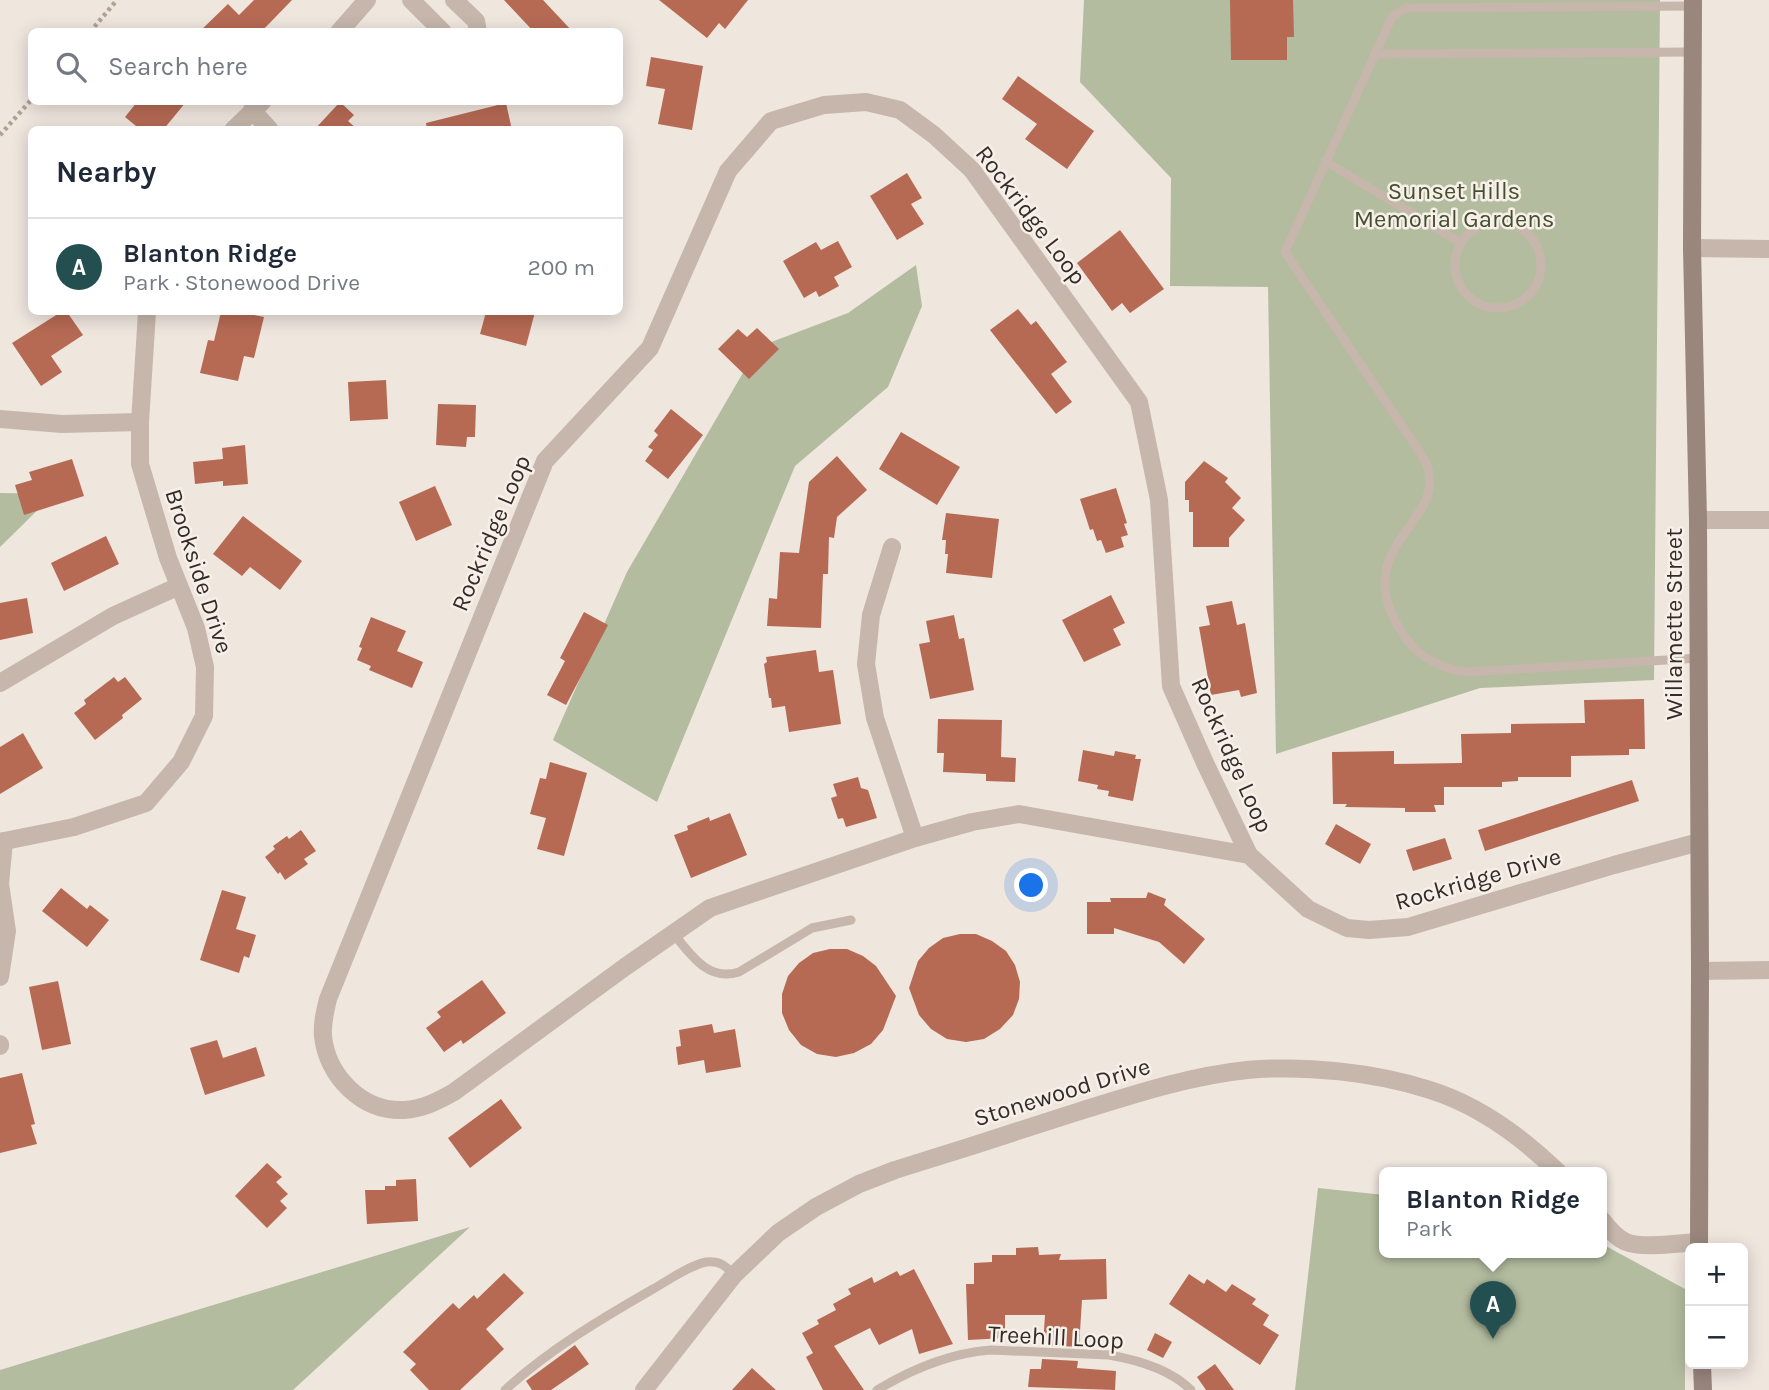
<!DOCTYPE html>
<html lang="en">
<head>
<meta charset="utf-8">
<style>
  :root { --surface:#fff; --page:#f6f6f7; --text:#1f2937; --muted:#747a83; --line:#e0e1e3; --accent:#244f50 }
  body { margin:0; font-family:Karla,sans-serif; background:var(--page); color:var(--text) }
  .controls { position:absolute; right:21px; bottom:21px; display:grid; overflow:hidden; border-radius:10px; box-shadow:0 4px 18px #0003 }
  .controls button { width:63px; height:63px; display:grid; place-items:center; padding:0; border:0; border-bottom:2px solid var(--line); background:var(--surface); color:var(--text); font:35px sans-serif }
  .you { position:absolute; left:1032px; top:886px; width:24px; height:24px; margin:-18px; border:5px solid #fff; border-radius:50%; background:#1a73e8; box-shadow:0 0 0 10px #1a73e833 }
  .badge { display:grid; place-items:center; width:46px; height:46px; border-radius:50%; background:var(--accent); color:#fff; font-size:23px; font-weight:700 }
  .pin { position:absolute; translate:-50% -58px; filter:drop-shadow(0 2px 4px #0008) }
  .pin::after { content:''; position:absolute; top:37px; width:24px; height:21px; background:inherit; clip-path:polygon(0 0,100% 0,50% 100%) }
  .popup { position:absolute; left:1379px; top:1167px; width:228px; height:91px; box-sizing:border-box; display:grid; place-content:center; border-radius:10px; background:var(--surface); filter:drop-shadow(0 2px 5px #0005); font-size:23px; white-space:nowrap; color:var(--muted) }
  .popup b { font-size:26px; color:var(--text) }
  .popup::after { content:''; position:absolute; left:50%; top:100%; margin-left:-14px; border:14px solid transparent; border-top-color:var(--surface) }
  .list { margin:0; padding:0; list-style:none }
  h2 { display:flex; justify-content:space-between; align-items:center; height:91px; margin:0; padding:0 28px; font-size:30px }
  h2 small { font-size:23px; font-weight:400; color:var(--muted) }
  .list li { display:grid; grid-template-columns:46px 1fr auto; gap:21px; align-items:center; box-sizing:border-box; height:98px; padding:0 28px; border-top:2px solid var(--line) }
  .list b { display:block; font-size:26px; white-space:nowrap }
  .list p { margin:0; font-size:23px; white-space:nowrap; color:var(--muted) }
  .list em { font-size:23px; font-style:normal; color:var(--muted) }
  .icon { flex:none; width:38px; height:38px; fill:none; stroke:currentColor; stroke-width:2; stroke-linecap:round; stroke-linejoin:round }
  .map { position:relative; flex:none; width:1769px; height:1390px; overflow:hidden }
  .search { position:absolute; background:var(--surface); box-shadow:0 4px 18px #0003; left:28px; top:28px; width:595px; height:77px; display:flex; align-items:center; gap:18px; box-sizing:border-box; padding:0 24px; border-radius:10px; color:var(--muted); font-size:26px }
  .panel { position:absolute; background:var(--surface); box-shadow:0 4px 18px #0003; left:28px; top:126px; width:595px; height:189px; border-radius:10px }
  .map>svg:first-child { display:block }
  .green { fill:#b3bc9f }
  .building { fill:#b66a54 }
  .lines { fill:none; stroke-linecap:round; stroke-linejoin:round }
  .path { stroke:#b1a195; stroke-width:4.5; stroke-dasharray:3.5 3.5; stroke-linecap:butt }
  .lane { stroke:#c6b6ab; stroke-width:9 }
  .street { stroke:#c6b6ab; stroke-width:18 }
  .secondary { stroke:#99867d; stroke-width:18 }
  .labels { text-anchor:middle; stroke-width:5; stroke-linejoin:round; paint-order:stroke }
  .park-label { font-size:24px; fill:#454f30; stroke:#f7f0e9 }
  .street-label { font-size:24px; fill:#342c29; stroke:#f7f0e9 }
</style>
</head>
<body>
<div class="map">
<svg width="1769" height="1390" viewBox="0 0 1769 1390">
  <rect width="100%" height="100%" fill="#efe6de"/>
  <!-- green -->
  <g class="green">
    <polygon points="1084,0 1660,0 1654,680 1480,688 1276,754 1268,287 1170,286 1171,178 1080,82"/>
    <polygon points="916,265 922,306 888,387 795,466 657,802 553,740 627,572 758,347 848,313"/>
    <polygon points="0,493 54,494 0,547"/>
    <polygon points="1318,1188 1384,1195 1384,1253 1602,1253 1602,1244 1685,1289 1685,1390 1295,1390"/>
    <polygon points="470,1227 293,1390 0,1390 0,1370"/>
  </g>
  <!-- building -->
  <g class="building">
    <polygon points="254,0 292,0 261,32 199,32 228,4 239,15"/>
    <polygon points="504,0 543,0 573,32 534,32"/>
    <polygon points="659,0 748,0 725,29 719,23 707,38"/>
    <polygon points="1230,0 1293,0 1294,37 1287,37 1287,60 1231,60"/>
    <polygon points="651,57 703,66 692,130 658,124 665,89 646,86"/>
    <polygon points="1018,76 1094,131 1067,169 1025,139 1037,124 1002,99"/>
    <polygon points="137,102 186,102 163,130 141,130 125,117"/>
    <polygon points="340,102 354,115 348,121 358,130 314,130"/>
    <polygon points="506,103 512,130 427,130 426,123"/>
    <polygon points="907,173 922,198 911,204 924,224 897,240 870,196"/>
    <polygon points="1120,230 1164,289 1130,313 1122,303 1112,311 1077,263"/>
    <polygon points="838,241 852,267 834,277 839,286 819,297 816,291 804,298 783,261 816,242 821,250"/>
    <polygon points="1018,309 1031,325 1036,321 1067,362 1051,374 1072,402 1056,414 990,330"/>
    <polygon points="61,312 67,312 83,335 51,356 62,372 41,386 12,343"/>
    <polygon points="221,312 239,312 264,317 254,358 244,356 238,381 200,373 208,340 214,341"/>
    <polygon points="486,312 535,312 526,346 480,334"/>
    <polygon points="757,328 779,349 749,379 718,349 738,329 747,337"/>
    <polygon points="386,380 388,419 350,421 348,382"/>
    <polygon points="438,404 476,405 475,437 467,437 466,447 436,445"/>
    <polygon points="671,409 703,435 668,479 645,461 653,450 648,447 658,435 654,431"/>
    <polygon points="901,432 960,467 937,505 879,469"/>
    <polygon points="245,445 248,484 223,486 223,481 195,484 193,462 223,459 222,448"/>
    <polygon points="837,456 867,490 837,517 834,538 829,537 828,574 823,574 821,628 767,626 769,598 777,599 780,552 799,553 809,482"/>
    <polygon points="72,459 84,496 24,515 15,485 32,480 29,472"/>
    <polygon points="1204,461 1228,478 1225,482 1241,498 1232,508 1245,520 1229,538 1229,547 1193,547 1193,512 1189,512 1189,500 1185,500 1185,482"/>
    <polygon points="435,486 452,525 416,541 399,502"/>
    <polygon points="1116,488 1127,523 1124,524 1128,535 1121,537 1124,547 1106,553 1101,540 1097,541 1093,529 1090,530 1080,499"/>
    <polygon points="946,513 999,519 992,578 946,573 948,554 945,554 946,540 942,540"/>
    <polygon points="243,516 302,561 280,590 250,567 242,576 213,554"/>
    <polygon points="106,536 119,564 64,591 51,563"/>
    <polygon points="1111,595 1125,623 1113,629 1121,645 1084,662 1062,620"/>
    <polygon points="27,598 33,633 0,640 0,603"/>
    <polygon points="1232,601 1237,625 1245,623 1257,693 1241,697 1239,690 1211,695 1199,627 1210,625 1206,606"/>
    <polygon points="584,612 608,625 566,705 547,695 565,661 560,658"/>
    <polygon points="954,615 959,639 964,638 974,690 930,699 919,644 930,642 926,621"/>
    <polygon points="371,617 406,631 397,651 423,662 412,688 369,670 371,666 357,660 362,648 359,647"/>
    <polygon points="816,650 819,672 833,670 841,724 789,732 785,706 772,708 771,698 769,698 764,664 767,662 766,657"/>
    <polygon points="114,677 118,682 125,677 142,699 122,715 123,718 95,740 74,713 86,704 84,700"/>
    <polygon points="1644,699 1645,749 1629,749 1629,755 1571,756 1571,777 1518,777 1518,781 1502,782 1502,787 1444,787 1444,805 1434,805 1436,812 1405,812 1405,808 1345,807 1347,804 1333,804 1332,752 1394,751 1394,764 1462,763 1461,734 1511,733 1511,724 1585,723 1584,700"/>
    <polygon points="938,719 1002,720 1001,757 1016,758 1015,782 986,781 986,774 943,772 944,753 937,753"/>
    <polygon points="23,733 43,768 0,794 0,747"/>
    <polygon points="1083,750 1114,756 1115,751 1136,755 1135,759 1141,759 1133,801 1108,796 1109,791 1097,789 1098,785 1078,781"/>
    <polygon points="550,762 587,773 564,856 537,849 546,818 530,814 540,778 546,779"/>
    <polygon points="858,777 861,788 868,790 877,818 846,827 843,818 838,819 831,798 837,796 833,784"/>
    <polygon points="1632,780 1639,801 1485,851 1478,830"/>
    <polygon points="730,813 747,855 691,878 674,835 688,830 687,826 709,817 710,821"/>
    <polygon points="1336,824 1371,844 1360,864 1325,844"/>
    <polygon points="301,830 316,851 304,859 308,864 285,880 280,872 278,874 265,857 275,849 273,846 287,836 289,839"/>
    <polygon points="1445,838 1452,859 1413,871 1406,850"/>
    <polygon points="61,888 87,909 90,905 109,920 87,947 42,911"/>
    <polygon points="222,890 246,897 236,929 256,935 249,958 244,956 239,973 200,960"/>
    <polygon points="1148,892 1166,899 1164,905 1205,939 1184,964 1159,942 1114,928 1114,934 1087,934 1087,902 1111,902 1110,898 1146,898"/>
    <polygon points="960,934 976,934 992,941 1006,951 1015,965 1020,982 1019,999 1013,1015 1000,1029 984,1039 966,1042 947,1039 931,1029 919,1015 909,988 918,961 929,948 943,938"/>
    <polygon points="830,949 847,949 863,956 876,966 896,996 883,1030 871,1044 854,1053 836,1057 817,1054 801,1045 789,1030 782,1013 782,994 788,976 799,963 813,953"/>
    <polygon points="482,980 506,1013 463,1044 461,1040 444,1052 426,1028 441,1017 437,1012"/>
    <polygon points="58,981 71,1044 42,1050 29,987"/>
    <polygon points="712,1024 714,1033 735,1029 741,1067 706,1073 704,1060 678,1065 676,1047 681,1046 679,1030"/>
    <polygon points="217,1040 223,1058 256,1047 265,1076 205,1095 190,1048"/>
    <polygon points="22,1073 35,1124 31,1125 37,1144 0,1153 0,1078"/>
    <polygon points="501,1099 522,1128 470,1168 448,1138"/>
    <polygon points="267,1163 282,1177 276,1182 288,1194 280,1201 287,1208 267,1228 235,1196"/>
    <polygon points="416,1179 418,1221 367,1224 365,1190 385,1190 385,1186 396,1186 396,1180"/>
    <polygon points="1038,1247 1039,1255 1061,1254 1059,1260 1106,1259 1107,1299 1082,1300 1079,1347 1043,1345 1045,1315 1005,1315 1005,1338 968,1340 966,1284 974,1284 974,1263 992,1262 992,1255 1016,1255 1016,1248"/>
    <polygon points="914,1269 953,1344 919,1354 912,1329 879,1345 870,1328 834,1346 864,1390 823,1390 806,1357 813,1353 802,1333 819,1324 817,1320 836,1310 833,1304 851,1294 848,1289 872,1277 874,1283 897,1271 900,1276"/>
    <polygon points="504,1273 524,1293 486,1329 504,1349 460,1390 429,1390 410,1370 416,1364 403,1352 453,1303 459,1309 474,1295 477,1299"/>
    <polygon points="1189,1274 1204,1284 1207,1279 1226,1292 1232,1284 1256,1299 1252,1304 1269,1315 1263,1325 1279,1335 1260,1365 1169,1304"/>
    <polygon points="1155,1333 1172,1342 1163,1358 1147,1350"/>
    <polygon points="575,1345 589,1364 551,1390 532,1390 526,1381"/>
    <polygon points="1042,1359 1078,1361 1077,1368 1116,1371 1115,1390 1028,1387 1030,1369 1041,1369"/>
    <polygon points="1215,1364 1234,1390 1206,1390 1197,1377"/>
    <polygon points="752,1368 776,1390 732,1390"/>
  </g>
  <g class="lines">
    <!-- path -->
    <g class="path">
      <polyline points="90,32 117,0"/>
      <polyline points="0,135 32,99"/>
    </g>
    <!-- lane -->
    <g class="lane">
      <path d="M1693 6 1406 8 1392 17 1285 252 1423 457C1459 523 1339 541 1405 637 1419 658 1444 670 1469 672L1699 658"/>
      <polyline points="1374,54 1694,52"/>
      <polyline points="1325,161 1461,243"/>
      <circle cx="1498" cy="265" r="43"/>
      <path d="M673 933C691 955 708 982 739 972L812 928 851 920"/>
      <path d="M505 1390C550 1349 601 1319 653 1289 669 1280 688 1266 706 1262 719 1260 726 1266 734 1275"/>
      <path d="M877 1390C912 1369 950 1353 991 1350L1109 1355C1138 1360 1170 1369 1191 1390"/>
    </g>
    <!-- street -->
    <g class="street">
      <polyline points="411,0 443,32"/>
      <polyline points="454,0 476,21 478,32"/>
      <polyline points="339,32 367,0"/>
      <polyline points="252,110 270,130"/>
      <polyline points="233,130 262,102"/>
      <polyline points="1692,248 1769,249"/>
      <polyline points="0,419 62,424 140,422"/>
      <polyline points="1698,520 1769,520"/>
      <polyline points="892,547 871,615 866,664 875,718 915,838"/>
      <polyline points="0,683 113,616 179,586"/>
      <polyline points="0,842 74,827 146,803 181,762 204,716 205,667 196,628 168,558 140,464 140,422 147,312"/>
      <path d="M1249 855 1019 814 972 822 915 838 710 908 625 967 454 1092C438 1101 423 1109 404 1110 362 1112 327 1076 323 1036 322 1023 325 1011 328 999L545 461 650 348 728 171 771 121 824 105 866 102 900 110 934 135 972 170 1139 402 1159 500 1171 686 1205 763 1249 855 1308 909 1347 928 1369 930 1408 927 1614 865 1699 842"/>
      <polyline points="1700,971 1769,970"/>
      <polyline points="0,977 7,931 0,884 4,841"/>
      <polyline points="0,1044 0,1046"/>
      <path d="M1602 1220C1608 1228 1616 1238 1626 1242 1644 1249 1679 1243 1699 1242"/>
      <path d="M644 1390 734 1275 778 1233 816 1207 859 1184 895 1170C956 1151 1016 1132 1077 1112 1132 1095 1189 1076 1247 1070 1304 1065 1375 1072 1430 1090 1478 1105 1523 1138 1559 1173"/>
    </g>
    <!-- secondary -->
    <g class="secondary">
      <polyline points="1693,0 1692,248 1698,520 1700,971 1699,1248"/>
      <polyline points="1702,1364 1703,1390"/>
    </g>
  </g>
  <g class="labels">
    <!-- park labels -->
    <g class="park-label">
      <text x="1454" y="199">Sunset Hills<tspan x="1454" dy="28">Memorial Gardens</tspan></text>
    </g>
    <!-- street labels -->
    <g class="street-label">
      <text transform="translate(1031 215) rotate(53)" y="8">Rockridge Loop</text>
      <text transform="translate(491 533) rotate(-67)" y="8">Rockridge Loop</text>
      <text transform="translate(199 571) rotate(72)" y="8">Brookside Drive</text>
      <text transform="translate(1674 624) rotate(-90)" y="8">Willamette Street</text>
      <text transform="translate(1232 755) rotate(66)" y="8">Rockridge Loop</text>
      <text transform="translate(1478 879) rotate(-16)" y="8">Rockridge Drive</text>
      <text transform="translate(1062 1092) rotate(-17)" y="8">Stonewood Drive</text>
      <text transform="translate(1056 1337) rotate(3)" y="8">Treehill Loop</text>
    </g>
  </g>
</svg>
<div class="controls">
<button>+</button>
<button>−</button>
</div>
<div class="you"></div>
<div class="pin badge" style="left:1493px;top:1339px">A</div>
<div class="popup"><b>Blanton Ridge</b>Park</div>
<div class="search"><svg class="icon" aria-label="search" viewBox="0 0 24 24"><circle cx="10" cy="10" r="6"/><path d="M15 15l6 6"/></svg>Search here</div>
<section class="panel">
<h2>Nearby<small></small></h2>
<ul class="list">
<li><span class="badge">A</span><div><b>Blanton Ridge</b><p>Park · Stonewood Drive</p></div><em>200 m</em></li>
</ul>
</section>
</div>
</body>
</html>
